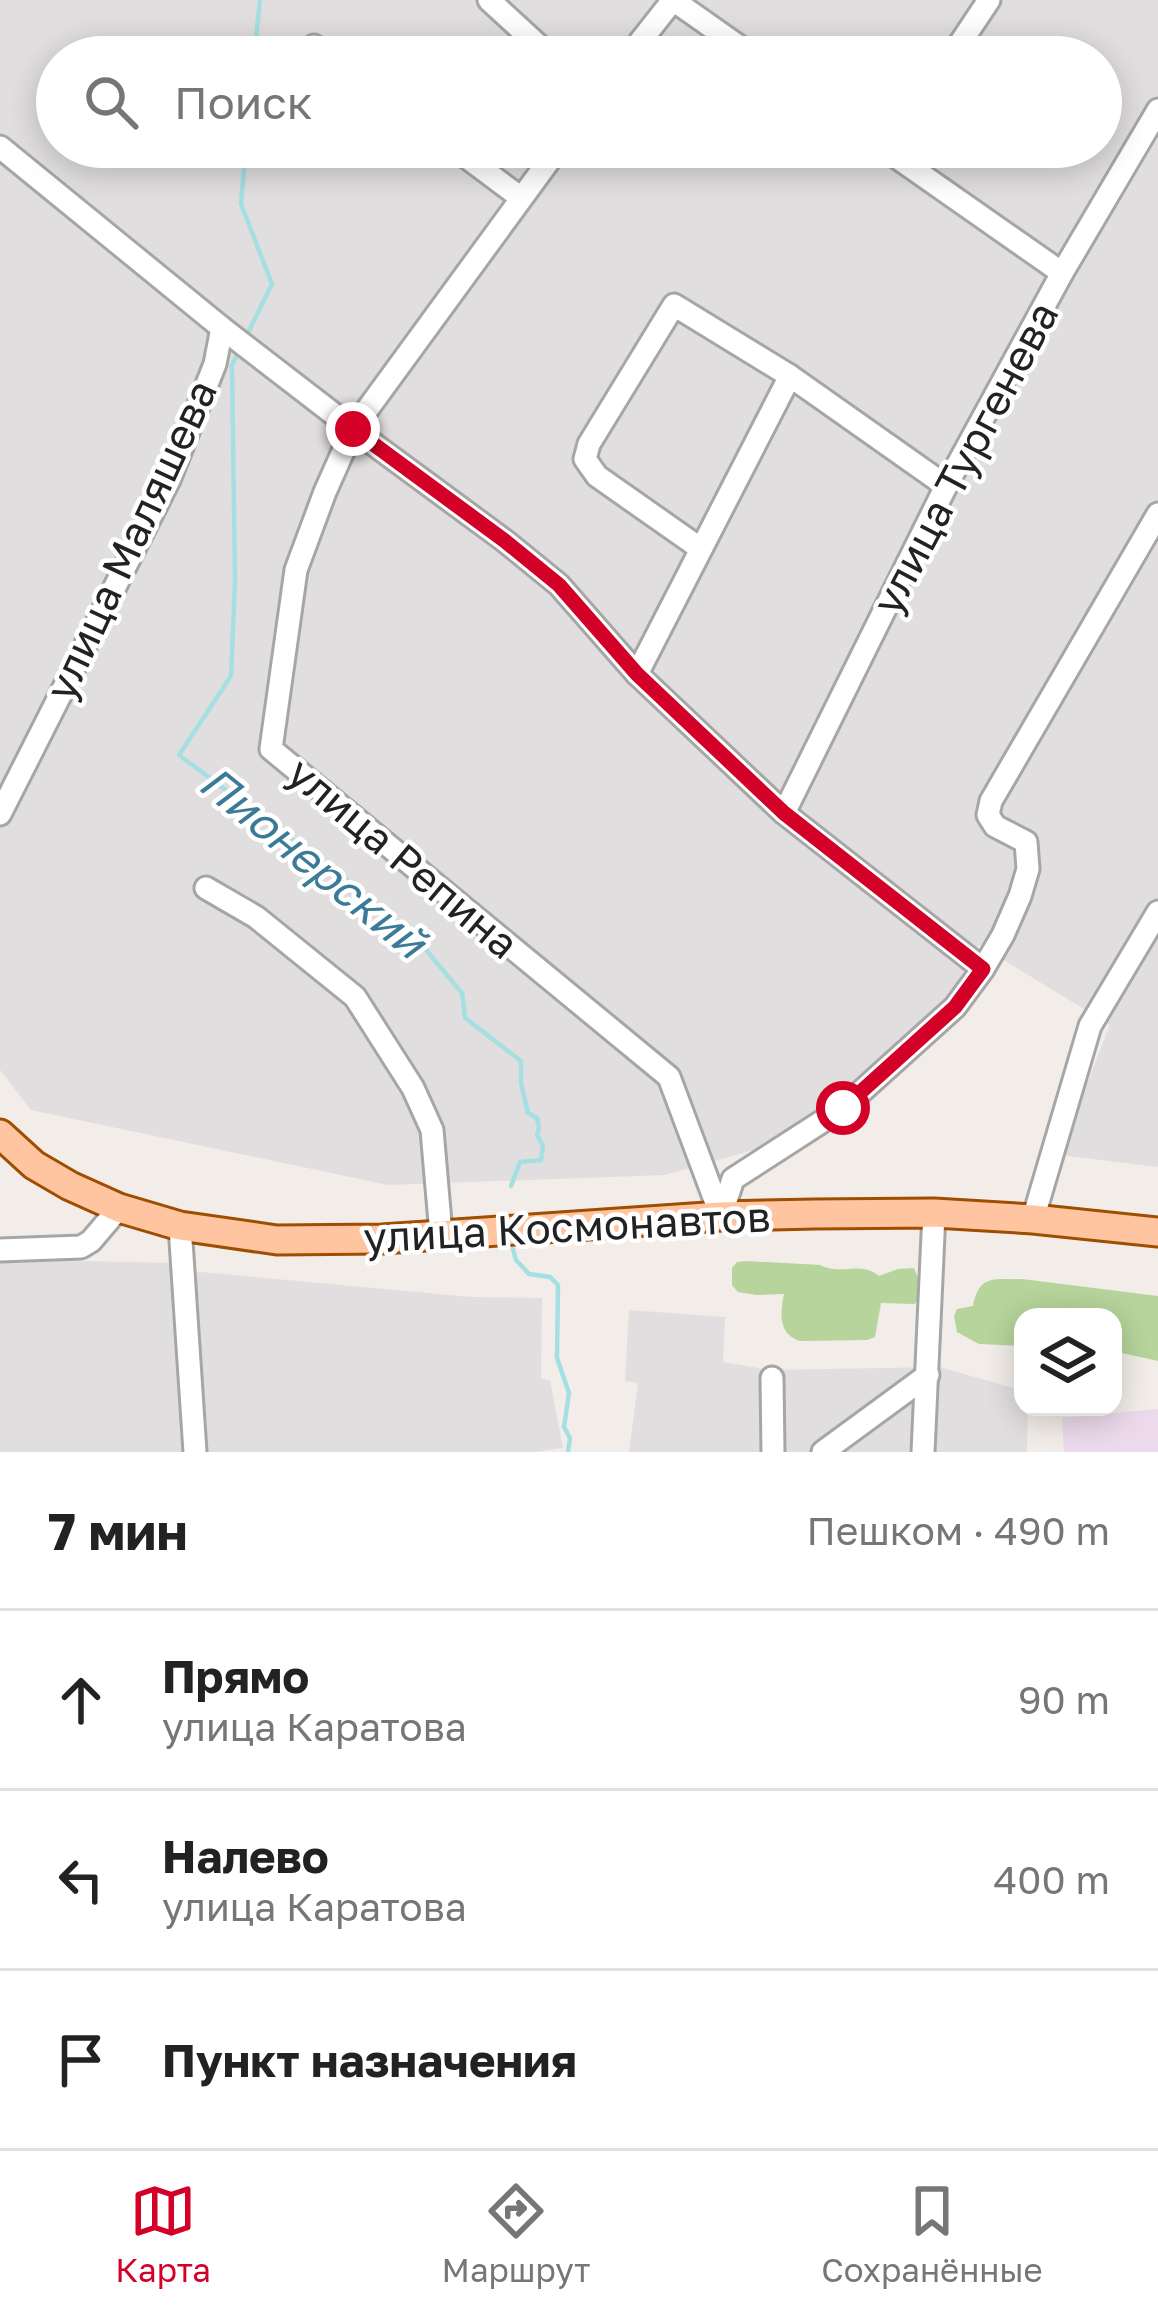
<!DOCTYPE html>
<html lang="ru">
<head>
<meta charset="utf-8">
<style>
  :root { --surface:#fff; --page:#f2f2f2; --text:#222; --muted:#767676; --line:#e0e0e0; --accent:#d30027 }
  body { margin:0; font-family:"Golos Text",sans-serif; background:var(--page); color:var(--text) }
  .controls { position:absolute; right:36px; bottom:36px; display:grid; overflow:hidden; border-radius:24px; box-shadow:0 6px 30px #0003 }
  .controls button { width:108px; height:108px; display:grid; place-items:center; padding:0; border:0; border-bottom:3px solid var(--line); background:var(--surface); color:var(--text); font:60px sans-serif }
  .stop { position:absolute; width:36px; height:36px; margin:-27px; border:9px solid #d30027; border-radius:50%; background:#fff }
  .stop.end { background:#d30027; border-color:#fff; box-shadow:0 3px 12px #0008 }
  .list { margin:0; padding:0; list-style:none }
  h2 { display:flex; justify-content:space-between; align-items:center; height:156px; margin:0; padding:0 48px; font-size:51px }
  h2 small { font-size:39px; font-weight:400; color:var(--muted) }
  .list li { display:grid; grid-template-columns:78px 1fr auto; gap:36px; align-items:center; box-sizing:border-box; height:180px; padding:0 48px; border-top:3px solid var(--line) }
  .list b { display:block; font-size:45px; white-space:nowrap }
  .list p { margin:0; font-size:39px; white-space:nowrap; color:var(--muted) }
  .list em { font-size:39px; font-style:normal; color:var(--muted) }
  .icon { flex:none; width:66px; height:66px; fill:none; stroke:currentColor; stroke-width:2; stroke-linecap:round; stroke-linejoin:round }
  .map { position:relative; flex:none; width:1158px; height:1452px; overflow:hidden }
  .search { position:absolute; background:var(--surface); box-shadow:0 6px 30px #0003; left:36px; right:36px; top:36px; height:132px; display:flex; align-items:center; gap:30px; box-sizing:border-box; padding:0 42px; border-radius:66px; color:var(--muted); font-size:45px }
  .sheet { height:696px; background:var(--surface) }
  nav { display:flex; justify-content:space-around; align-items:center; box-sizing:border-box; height:168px; border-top:3px solid var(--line); background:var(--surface); font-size:33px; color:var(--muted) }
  nav a { display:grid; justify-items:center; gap:6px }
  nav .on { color:var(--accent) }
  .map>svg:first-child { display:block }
  .residential { fill:#e0dedf; fill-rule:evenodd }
  .industrial { fill:#ecdaec }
  .forest { fill:#b6d49b }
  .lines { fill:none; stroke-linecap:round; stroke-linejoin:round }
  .stream { stroke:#a6dfe2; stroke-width:4.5 }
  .minor-casing { stroke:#a6a6a6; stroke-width:27 }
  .major-casing { stroke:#9f4d00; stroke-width:33 }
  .minor { stroke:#fff; stroke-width:21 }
  .major { stroke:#ffc4a0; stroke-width:27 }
  .route { stroke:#d30027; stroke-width:15 }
  .labels { text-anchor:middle; stroke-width:9; stroke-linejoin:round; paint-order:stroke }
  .street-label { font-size:42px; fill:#222; stroke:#fff }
  .water-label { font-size:45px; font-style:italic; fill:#3c7b97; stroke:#fff }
</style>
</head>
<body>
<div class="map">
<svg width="1158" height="1452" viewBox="0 0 1158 1452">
  <rect width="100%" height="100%" fill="#f2ede8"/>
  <!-- residential -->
  <g class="residential">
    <path d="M0 0H1158V1167L1059 1155 1110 1025 979 945 943 1007 842 1100 761 1148 664 1175 388 1185 31 1110 0 1070ZM57 57H1101V147H57Z"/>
    <polygon points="36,1260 177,1263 189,1452 0,1452 0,1263"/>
    <polygon points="190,1271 471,1297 542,1298 541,1379 550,1380 563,1448 534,1452 202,1452"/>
    <polygon points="629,1310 725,1317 723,1362 770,1370 940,1367 1023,1391 1023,1407 1028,1407 1027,1452 629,1452 638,1383 625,1381"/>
  </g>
  <!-- industrial -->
  <polygon class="industrial" points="1158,1409 1158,1452 1064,1452 1062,1418"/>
  <!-- forest -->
  <g class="forest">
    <path d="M746 1261 820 1265C840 1276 860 1260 879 1276L898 1269 914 1268 923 1290 922 1299 914 1304 881 1303 875 1337 867 1340 800 1341C778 1334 780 1313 784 1294L757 1295 738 1292 732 1285V1268L737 1262Z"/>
    <path d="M1022 1279 1158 1296V1361L1113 1351V1317H1023V1346L979 1344 957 1332 954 1316 957 1309 973 1306C979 1274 994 1280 1022 1279Z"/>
  </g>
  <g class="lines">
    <!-- stream -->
    <g class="stream">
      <polyline points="254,57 260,0"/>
      <polyline points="246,147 241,204 272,284 247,335"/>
      <polyline points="239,351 232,365 235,582 231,676 179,755 350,883 417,939 462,993 465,1018 521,1061 521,1083 528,1113 537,1118 539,1128 537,1135 543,1146 541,1160 520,1162 511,1186"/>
      <polyline points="513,1249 516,1260 529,1274 550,1277 558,1285 557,1358 569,1393 564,1427 570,1438 568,1452"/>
    </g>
    <defs>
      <g id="minor">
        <polyline points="489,0 551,57"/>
        <polyline points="673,0 754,57"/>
        <polyline points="314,46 330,57"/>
        <polyline points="628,57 673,0"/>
        <polyline points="951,57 989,0"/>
        <polyline points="0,147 222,328 353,429 505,541 559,585 637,674 784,813 983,969"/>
        <polyline points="453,147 521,198"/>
        <polyline points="559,147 353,429 325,492 296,570 271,749 669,1077 721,1216"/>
        <polyline points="882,147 1062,273"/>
        <polyline points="701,549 597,476 585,459 589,444 674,305 790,376 946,486"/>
        <polyline points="637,674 790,376"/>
        <polyline points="784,813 946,486 1062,273 1158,110"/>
        <polyline points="0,814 169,480 215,364 222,328"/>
        <polyline points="206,888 256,917 355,997 413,1088 432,1130 441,1234"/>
        <polyline points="721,1216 733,1179 843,1108 955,1007 983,969 1003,935 1020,896 1028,869 1026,842 995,826 988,815 991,801 1158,514"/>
        <polyline points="1033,1219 1090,1026 1158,912"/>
        <polyline points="180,1226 195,1452"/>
        <polyline points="0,1250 81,1247 91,1241 119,1208"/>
        <polyline points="772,1378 773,1452"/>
        <polyline points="823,1452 928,1375"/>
        <polyline points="923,1452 934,1213"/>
      </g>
      <polyline id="major" points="0,1134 34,1165 70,1186 119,1208 180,1226 277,1240 382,1239 721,1216 815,1214 934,1213 1033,1219 1158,1232"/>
    </defs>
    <!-- minor casing -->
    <use href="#minor" class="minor-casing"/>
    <!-- major casing -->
    <use href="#major" class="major-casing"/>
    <!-- minor -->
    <use href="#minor" class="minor"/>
    <!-- major -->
    <use href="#major" class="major"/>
  </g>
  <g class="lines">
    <!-- route -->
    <polyline class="route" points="353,429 505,541 559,585 637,674 784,813 983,969 955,1007 843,1108"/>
  </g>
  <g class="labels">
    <!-- street labels -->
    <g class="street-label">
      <text transform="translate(965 458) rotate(-62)" y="15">улица Тургенева</text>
      <text transform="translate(131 540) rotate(-65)" y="15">улица Маляшева</text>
      <text transform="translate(403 858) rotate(40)" y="15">улица Репина</text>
      <text transform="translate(567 1227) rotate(-3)" y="15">улица Космонавтов</text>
    </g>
    <!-- water labels -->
    <g class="water-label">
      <text transform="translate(313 862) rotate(39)" y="16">Пионерский</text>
    </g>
  </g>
</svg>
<div class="controls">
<button><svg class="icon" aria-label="layers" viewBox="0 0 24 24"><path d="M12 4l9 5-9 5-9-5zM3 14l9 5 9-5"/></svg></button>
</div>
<div class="stop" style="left:843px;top:1108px"></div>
<div class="stop end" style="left:353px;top:429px"></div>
<div class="search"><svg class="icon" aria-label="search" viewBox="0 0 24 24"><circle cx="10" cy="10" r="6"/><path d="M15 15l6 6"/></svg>Поиск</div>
</div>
<section class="sheet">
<h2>7 мин<small>Пешком · 490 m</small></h2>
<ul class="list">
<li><svg class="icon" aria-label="ahead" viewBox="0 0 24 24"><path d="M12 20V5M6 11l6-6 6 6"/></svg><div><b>Прямо</b><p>улица Каратова</p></div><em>90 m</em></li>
<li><svg class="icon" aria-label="left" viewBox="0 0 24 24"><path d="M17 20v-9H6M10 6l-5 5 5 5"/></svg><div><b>Налево</b><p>улица Каратова</p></div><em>400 m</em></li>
<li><svg class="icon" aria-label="arrive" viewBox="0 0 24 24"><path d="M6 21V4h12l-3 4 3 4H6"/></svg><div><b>Пункт назначения</b></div></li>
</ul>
</section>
<nav>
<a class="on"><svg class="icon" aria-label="map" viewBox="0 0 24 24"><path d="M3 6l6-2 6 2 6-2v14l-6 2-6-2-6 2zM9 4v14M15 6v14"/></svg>Карта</a>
<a><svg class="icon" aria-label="directions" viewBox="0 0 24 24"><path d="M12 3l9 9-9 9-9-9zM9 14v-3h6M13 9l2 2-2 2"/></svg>Маршрут</a>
<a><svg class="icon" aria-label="saved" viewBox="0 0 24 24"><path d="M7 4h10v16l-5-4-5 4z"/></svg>Сохранённые</a>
</nav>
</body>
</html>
